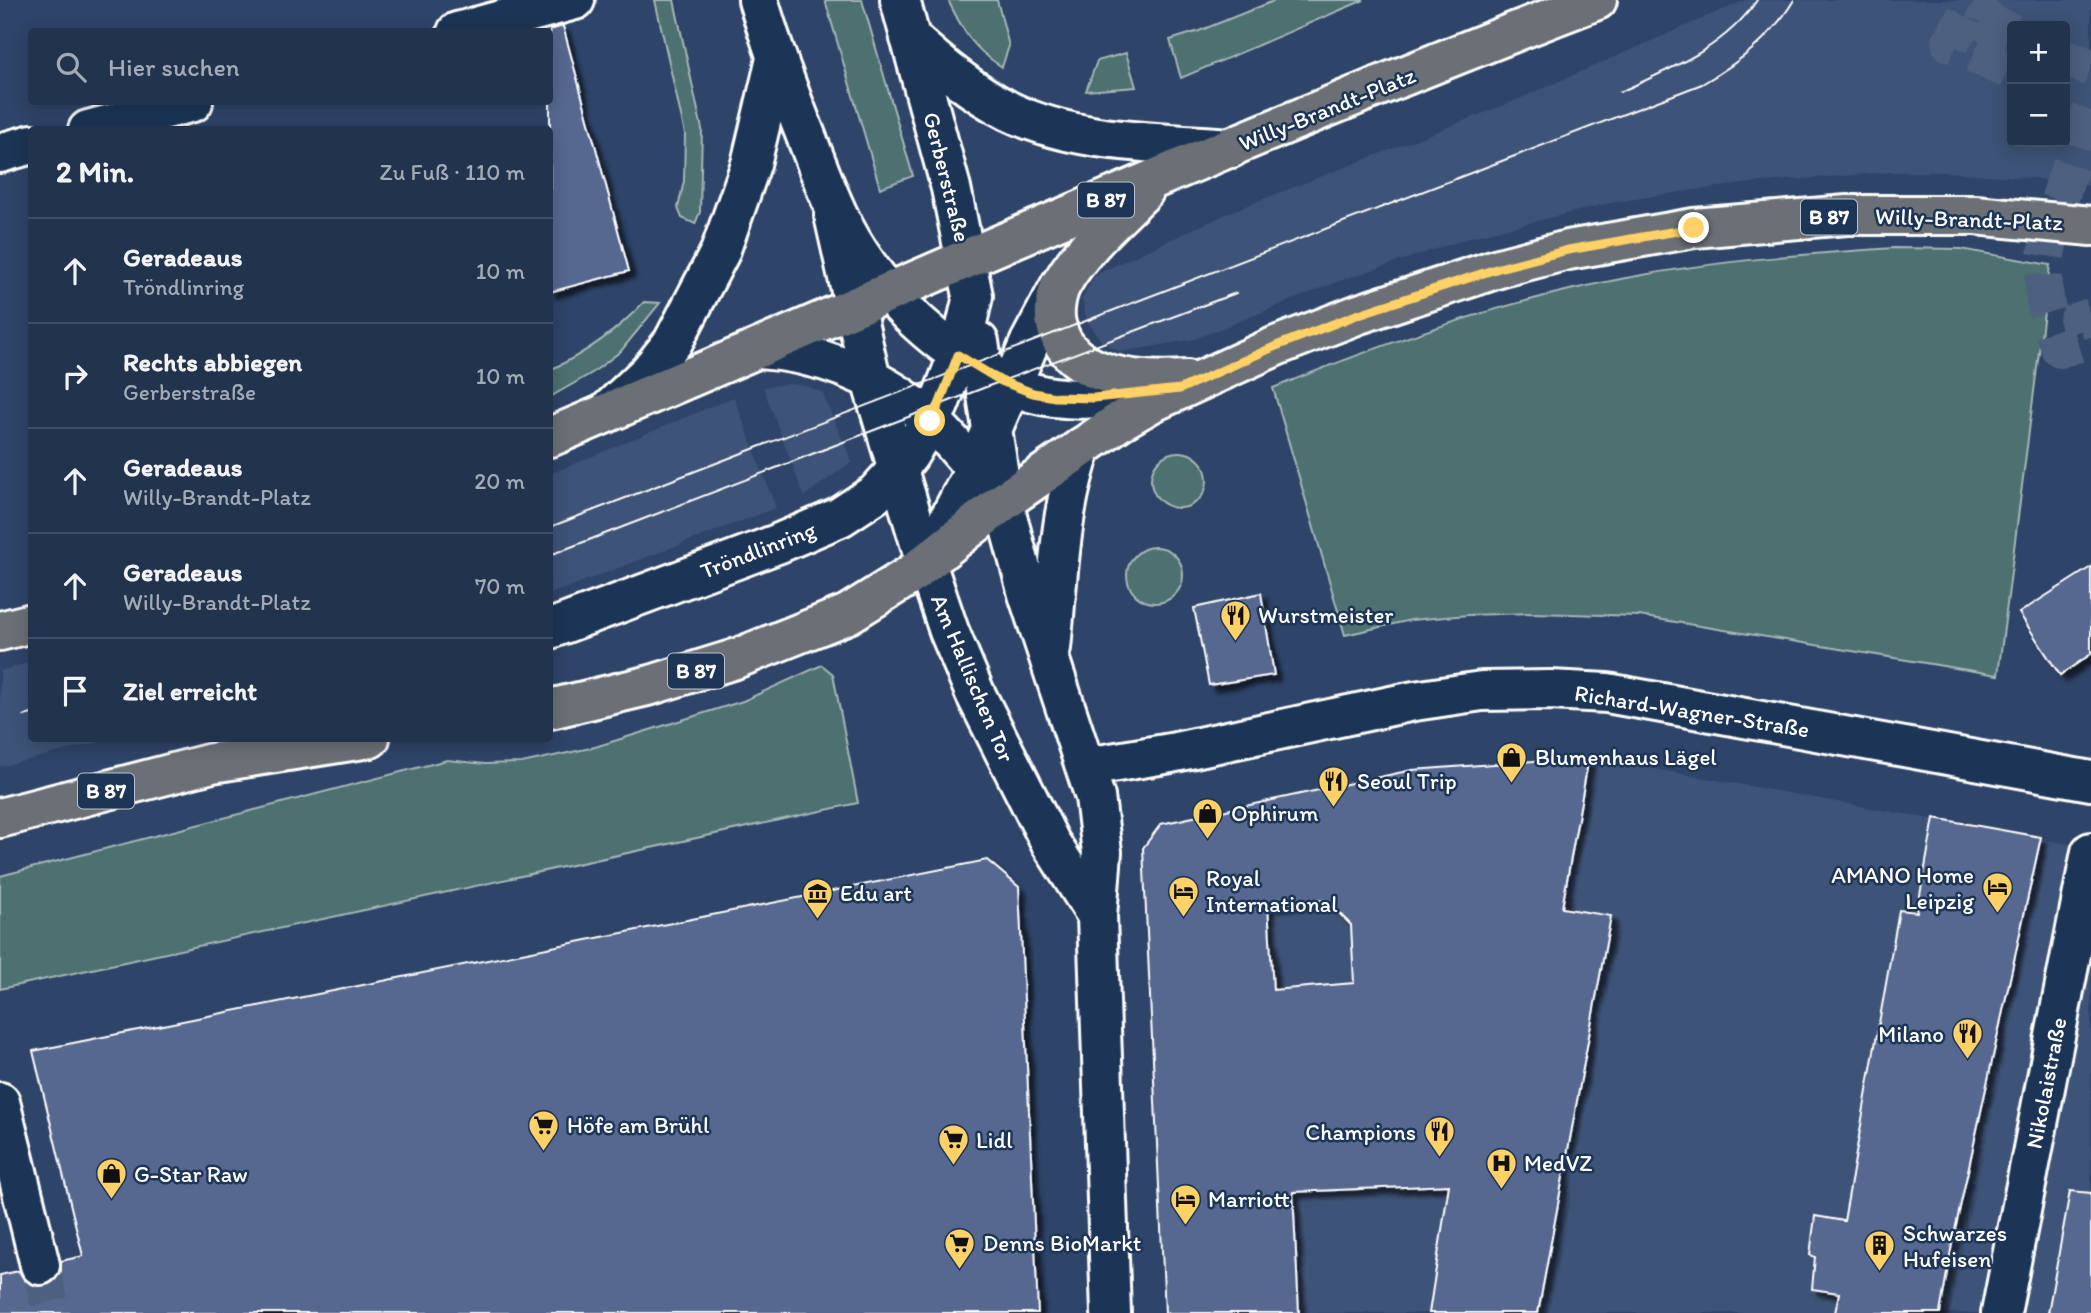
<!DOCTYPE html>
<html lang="de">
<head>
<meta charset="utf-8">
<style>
  :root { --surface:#22334e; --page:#2a3b55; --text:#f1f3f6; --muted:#a2aab6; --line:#3f4e66 }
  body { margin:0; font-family:Itim,sans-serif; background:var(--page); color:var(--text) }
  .controls { position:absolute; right:21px; top:21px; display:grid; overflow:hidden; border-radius:7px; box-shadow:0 4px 18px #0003 }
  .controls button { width:63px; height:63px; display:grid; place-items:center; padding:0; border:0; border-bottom:2px solid var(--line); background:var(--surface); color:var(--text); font:35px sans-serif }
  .stop { position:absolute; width:21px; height:21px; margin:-16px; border:5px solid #ffd166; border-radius:50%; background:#fff }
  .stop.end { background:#ffd166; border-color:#fff; box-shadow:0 2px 7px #0008 }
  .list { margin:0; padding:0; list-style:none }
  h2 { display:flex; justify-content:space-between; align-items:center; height:91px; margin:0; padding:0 28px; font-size:30px }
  h2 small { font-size:23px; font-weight:400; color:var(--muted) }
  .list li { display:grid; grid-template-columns:46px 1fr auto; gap:21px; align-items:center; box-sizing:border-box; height:105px; padding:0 28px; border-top:2px solid var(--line) }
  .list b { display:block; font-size:26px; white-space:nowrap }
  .list p { margin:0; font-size:23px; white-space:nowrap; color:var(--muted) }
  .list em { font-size:23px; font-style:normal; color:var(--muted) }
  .icon { flex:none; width:38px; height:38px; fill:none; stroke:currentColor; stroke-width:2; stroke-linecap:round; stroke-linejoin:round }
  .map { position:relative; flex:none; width:2091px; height:1313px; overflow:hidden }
  .search { position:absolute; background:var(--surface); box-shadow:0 4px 18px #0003; left:28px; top:28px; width:525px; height:77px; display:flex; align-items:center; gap:18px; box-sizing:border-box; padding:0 24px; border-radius:7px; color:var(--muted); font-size:26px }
  .panel { position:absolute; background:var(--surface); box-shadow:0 4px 18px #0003; left:28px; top:126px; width:525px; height:616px; border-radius:7px }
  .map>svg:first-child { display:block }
  .built { fill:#3e5377; fill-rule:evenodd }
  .green { fill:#4e6f70; stroke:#a6b7b8; stroke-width:2 }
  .building { fill:#57688f; stroke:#fff; stroke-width:2; fill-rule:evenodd; filter:url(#shadow) }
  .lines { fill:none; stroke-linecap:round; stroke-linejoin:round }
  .street-tunnel { stroke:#4d607f; stroke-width:38; stroke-dasharray:38 19; stroke-linecap:butt }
  .street-casing { stroke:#fff; stroke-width:44 }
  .secondary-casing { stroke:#fff; stroke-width:44 }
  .primary-casing { stroke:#fff; stroke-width:44 }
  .street { stroke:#1d3557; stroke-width:38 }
  .secondary { stroke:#1d3557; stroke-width:38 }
  .primary { stroke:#6a7074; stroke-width:38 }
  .tram { stroke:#fff; stroke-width:2 }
  .route { stroke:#ffd166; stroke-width:9 }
  .labels { text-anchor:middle; stroke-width:5; stroke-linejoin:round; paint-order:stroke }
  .shield { fill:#1d3557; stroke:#bbc2cd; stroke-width:2 }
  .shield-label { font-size:21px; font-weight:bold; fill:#fff }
  .street-label { font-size:23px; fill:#fff; stroke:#1d3557 }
  .poi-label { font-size:23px; fill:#fff; stroke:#1d3557; text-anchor:start }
</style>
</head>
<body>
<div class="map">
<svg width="2091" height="1313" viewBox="0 0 2091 1313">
  <defs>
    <filter id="shadow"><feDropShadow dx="6" dy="6" stdDeviation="2" flood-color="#0009"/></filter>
  </defs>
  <rect width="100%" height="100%" fill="#2e4468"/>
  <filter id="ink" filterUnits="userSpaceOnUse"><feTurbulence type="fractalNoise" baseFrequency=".0143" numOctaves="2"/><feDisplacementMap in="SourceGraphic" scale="14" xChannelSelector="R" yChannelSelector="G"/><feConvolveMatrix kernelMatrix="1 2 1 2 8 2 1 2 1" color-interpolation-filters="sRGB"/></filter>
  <g filter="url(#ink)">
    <!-- built -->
    <g class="built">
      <path d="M1745 0H2091V186L2030 178 1943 172H1892L1751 183 1680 192 1610 203 1472 237 1337 282 1195 339 1121 352 1102 342 1087 321 1082 299 1094 277 1105 270 1235 210 1507 104ZM2065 26V142H2012V26Z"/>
      <polygon points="789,384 802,385 822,392 852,462 804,496 763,387"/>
      <polygon points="734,397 776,508 550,594 550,474"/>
      <polygon points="31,662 32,738 111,739 0,767 0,671"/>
      <polygon points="1589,757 2091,848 2091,1313 1165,1313 1143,848 1161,824 1412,770"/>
    </g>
    <!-- green -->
    <g class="green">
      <polygon points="655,0 674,0 702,129 700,212 695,224 682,218 678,208 684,181 685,134"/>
      <polygon points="825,0 862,0 913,176 880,188"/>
      <path d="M948 0H997L1009 46 1002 67C972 48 963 31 948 0Z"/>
      <polygon points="1276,0 1364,0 1181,78 1170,40 1199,31"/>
      <polygon points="1126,53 1136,87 1086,91 1097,61"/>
      <path d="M1894 248 1961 249 2050 265 1998 675 1639 616 1533 613 1468 615 1411 620 1345 635 1273 388C1387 342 1504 301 1626 278 1715 261 1804 254 1894 248Z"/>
      <path d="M644 302 660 303 621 351 592 373 550 397V370C586 353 617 331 644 302Z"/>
      <circle cx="1179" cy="480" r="28"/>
      <circle cx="1155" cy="575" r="28"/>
      <polygon points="822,665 833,674 858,803 0,989 0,876 447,760 485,764 522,763 595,747 743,701"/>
    </g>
    <!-- building -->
    <g class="building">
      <polygon points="563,26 629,271 550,292 550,30"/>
      <polygon points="2091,567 2091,654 2060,675 2019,613"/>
      <polygon points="1261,593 1274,675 1209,685 1194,608"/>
      <path d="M1589 757 1562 908 1611 916 1538 1313H1429L1449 1185 1293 1192 1299 1313H1165L1143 848 1161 824 1412 770ZM1326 900 1351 925 1354 983 1273 990 1268 905Z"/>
      <polygon points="1934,818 2041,837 1952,1244 1940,1313 1835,1313 1839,1293 1812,1289 1815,1257 1810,1255 1815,1216 1844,1221 1899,910 1917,912"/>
      <polygon points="987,860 1019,887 1038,1313 0,1313 0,1275 19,1271 25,1281 35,1286 45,1286 56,1280 61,1272 61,1261 83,1256 33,1051"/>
      <polygon points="2070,1191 2091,1193 2091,1313 2048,1313"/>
    </g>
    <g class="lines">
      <!-- street-tunnel -->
      <g class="street-tunnel">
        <polyline points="2012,33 1989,22 1986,18 1985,22 1967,14 1950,43 2012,72"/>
        <polyline points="2065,57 2091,68"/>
        <path d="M2091 111C2073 160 2037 247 2045 298 2047 315 2055 333 2060 349L2085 341 2078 321 2091 317"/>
        <polyline points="40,1265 52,1313"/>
      </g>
      <defs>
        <g id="street">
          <polyline points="457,32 575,0"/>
          <polyline points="88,130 193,102"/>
          <polyline points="0,153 32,144"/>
          <polyline points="834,215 871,380 926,563 949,631 975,693 1050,842 1097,916"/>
          <polyline points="979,342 1003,502 1028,594 1095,797 1102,852 1097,916 1111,1313"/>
          <path d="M759 349C816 352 877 375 921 412 947 434 968 461 990 487"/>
          <polyline points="926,563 975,469 1030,342 1061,284"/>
          <path d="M1051 648C1058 582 1059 510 1082 447"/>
          <polyline points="1087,767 1171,753 1414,701 1482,691 1550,690 1607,693 2091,781"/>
          <polyline points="0,1102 40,1265"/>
          <polyline points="2001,1313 2091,852"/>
        </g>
        <g id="secondary">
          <path d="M758 0C772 46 788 91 806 136 818 167 829 199 845 229 873 282 920 332 972 363 992 375 1011 387 1033 393 1077 405 1127 395 1171 390"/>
          <path d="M910 38C941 66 972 92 1009 111 1076 144 1158 142 1231 148"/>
          <polyline points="607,412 649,372 673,342 720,252 751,164 776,59"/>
          <polyline points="550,629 777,544 840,517 875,494 897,470 909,455 939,405 962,345 973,296 951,188 900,0"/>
        </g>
        <g id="primary">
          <path d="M1144 191C1116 219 1082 248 1062 283 1056 294 1053 312 1056 324 1067 380 1143 383 1187 380"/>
          <path d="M550 437C898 290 1244 135 1597 0"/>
          <polyline points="0,631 32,623"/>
          <polyline points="550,709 651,685 735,659 848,614 909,576 1003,502 1120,421 1151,403 1276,346 1359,314 1499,268 1568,250 1694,228 1847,215 1975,215 2091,226"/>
          <polyline points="0,818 212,763 370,738"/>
        </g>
      </defs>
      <!-- street casing -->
      <use href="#street" class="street-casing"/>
      <!-- secondary casing -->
      <use href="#secondary" class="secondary-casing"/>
      <!-- primary casing -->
      <use href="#primary" class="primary-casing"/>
      <!-- street -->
      <use href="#street" class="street"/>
      <!-- secondary -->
      <use href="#secondary" class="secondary"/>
      <!-- primary -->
      <use href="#primary" class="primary"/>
      <!-- tram -->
      <g class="tram">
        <path d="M1620 92C1670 69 1725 48 1757 0"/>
        <path d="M550 527 1702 84C1740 62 1771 38 1794 0"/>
        <polyline points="550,555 986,387 1236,293"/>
        <polyline points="24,716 32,714"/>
      </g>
    </g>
  </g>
  <g class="lines" filter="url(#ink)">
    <!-- route -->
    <polyline class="route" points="930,421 939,405 958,355 1001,381 1033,393 1055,397 1094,398 1180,389 1276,346 1359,314 1499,268 1568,250 1694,228"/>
  </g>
  <!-- icons -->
  <defs>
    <symbol id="restaurant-pin" viewBox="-11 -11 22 30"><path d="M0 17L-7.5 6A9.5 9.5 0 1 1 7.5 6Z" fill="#ffd166" stroke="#1d3557"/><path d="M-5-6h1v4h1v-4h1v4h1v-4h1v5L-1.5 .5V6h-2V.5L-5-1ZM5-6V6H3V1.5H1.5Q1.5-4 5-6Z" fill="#111"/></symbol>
    <symbol id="shop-pin" viewBox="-11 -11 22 30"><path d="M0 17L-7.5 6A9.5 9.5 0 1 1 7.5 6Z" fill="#ffd166" stroke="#1d3557"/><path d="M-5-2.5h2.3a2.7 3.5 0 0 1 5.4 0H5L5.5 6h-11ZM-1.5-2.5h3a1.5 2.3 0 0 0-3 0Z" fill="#111"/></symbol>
    <symbol id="hotel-pin" viewBox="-11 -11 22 30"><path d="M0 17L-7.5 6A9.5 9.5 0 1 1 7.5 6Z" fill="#ffd166" stroke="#1d3557"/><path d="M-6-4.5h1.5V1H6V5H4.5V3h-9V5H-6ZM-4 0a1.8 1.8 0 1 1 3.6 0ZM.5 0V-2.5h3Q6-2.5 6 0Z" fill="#111"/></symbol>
    <symbol id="museum-pin" viewBox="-11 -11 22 30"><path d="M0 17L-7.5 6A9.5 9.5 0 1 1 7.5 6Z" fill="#ffd166" stroke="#1d3557"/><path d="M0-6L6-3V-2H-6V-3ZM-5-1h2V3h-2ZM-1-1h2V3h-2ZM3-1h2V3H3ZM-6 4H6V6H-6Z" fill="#111"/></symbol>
    <symbol id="supermarket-pin" viewBox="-11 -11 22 30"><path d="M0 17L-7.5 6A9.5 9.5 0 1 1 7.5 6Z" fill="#ffd166" stroke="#1d3557"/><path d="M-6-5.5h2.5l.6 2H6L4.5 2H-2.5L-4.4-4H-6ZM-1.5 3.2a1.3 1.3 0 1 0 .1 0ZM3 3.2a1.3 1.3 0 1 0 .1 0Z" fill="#111"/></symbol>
    <symbol id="hospital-pin" viewBox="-11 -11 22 30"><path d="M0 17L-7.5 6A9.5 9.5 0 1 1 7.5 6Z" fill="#ffd166" stroke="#1d3557"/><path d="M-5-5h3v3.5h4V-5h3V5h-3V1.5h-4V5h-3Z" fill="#111"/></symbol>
    <symbol id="building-pin" viewBox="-11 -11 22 30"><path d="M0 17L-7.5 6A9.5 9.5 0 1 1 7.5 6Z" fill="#ffd166" stroke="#1d3557"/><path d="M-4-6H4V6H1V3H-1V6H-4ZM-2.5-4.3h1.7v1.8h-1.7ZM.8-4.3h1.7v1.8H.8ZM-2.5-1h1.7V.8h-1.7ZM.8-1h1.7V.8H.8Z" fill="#111"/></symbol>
  </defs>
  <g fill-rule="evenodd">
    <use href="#restaurant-pin" x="1218" y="598" width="35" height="47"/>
    <use href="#shop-pin" x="1494" y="740" width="35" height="47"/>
    <use href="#restaurant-pin" x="1316" y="764" width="35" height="47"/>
    <use href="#shop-pin" x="1190" y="796" width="35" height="47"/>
    <use href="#hotel-pin" x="1980" y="870" width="35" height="47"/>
    <use href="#hotel-pin" x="1166" y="874" width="35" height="47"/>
    <use href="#museum-pin" x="800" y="876" width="35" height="47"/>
    <use href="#restaurant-pin" x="1950" y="1016" width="35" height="47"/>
    <use href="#supermarket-pin" x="526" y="1108" width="35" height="47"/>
    <use href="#restaurant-pin" x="1422" y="1114" width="35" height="47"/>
    <use href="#supermarket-pin" x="936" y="1122" width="35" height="47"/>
    <use href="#hospital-pin" x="1484" y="1146" width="35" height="47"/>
    <use href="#shop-pin" x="94" y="1156" width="35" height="47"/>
    <use href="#hotel-pin" x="1168" y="1182" width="35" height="47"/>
    <use href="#supermarket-pin" x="942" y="1226" width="35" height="47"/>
    <use href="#building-pin" x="1862" y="1228" width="35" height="47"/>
  </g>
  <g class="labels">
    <!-- shield labels -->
    <g class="shield">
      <rect x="1078" y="182.5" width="56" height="35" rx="5"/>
      <rect x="1801" y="199.5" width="56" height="35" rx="5"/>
      <rect x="668" y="653.5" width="56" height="35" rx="5"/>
      <rect x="78" y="773.5" width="56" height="35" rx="5"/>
    </g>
    <g class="shield-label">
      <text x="1106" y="207">B 87</text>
      <text x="1829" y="224">B 87</text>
      <text x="696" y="678">B 87</text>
      <text x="106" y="798">B 87</text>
    </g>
    <!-- street labels -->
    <g class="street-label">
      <text transform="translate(1327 109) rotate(-22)" y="8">Willy-Brandt-Platz</text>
      <text transform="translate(947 177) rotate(76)" y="8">Gerberstraße</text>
      <text transform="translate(1969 219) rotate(2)" y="8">Willy-Brandt-Platz</text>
      <text transform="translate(758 550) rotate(-21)" y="8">Tröndlinring</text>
      <text transform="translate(973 678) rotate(67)" y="8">Am Hallischen Tor</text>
      <text transform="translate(1692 711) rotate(9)" y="8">Richard-Wagner-Straße</text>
      <text transform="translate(2046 1083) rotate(-79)" y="8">Nikolaistraße</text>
    </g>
    <!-- poi labels -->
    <g class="poi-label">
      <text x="1258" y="623">Wurstmeister</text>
      <text x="1535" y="765">Blumenhaus Lägel</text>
      <text x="1357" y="789">Seoul Trip</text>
      <text x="1231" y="821">Ophirum</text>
      <text x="1974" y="883" text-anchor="end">AMANO Home<tspan x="1974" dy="26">Leipzig</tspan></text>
      <text x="1206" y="886">Royal<tspan x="1206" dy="26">International</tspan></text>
      <text x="840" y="901">Edu art</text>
      <text x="1944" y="1042" text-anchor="end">Milano</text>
      <text x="567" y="1133">Höfe am Brühl</text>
      <text x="1416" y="1140" text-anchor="end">Champions</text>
      <text x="976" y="1148">Lidl</text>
      <text x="1524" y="1171">MedVZ</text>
      <text x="134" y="1182">G-Star Raw</text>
      <text x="1208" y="1207">Marriott</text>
      <text x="1903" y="1241">Schwarzes<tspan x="1903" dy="26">Hufeisen</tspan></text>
      <text x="983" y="1251">Denns BioMarkt</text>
    </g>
  </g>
</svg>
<div class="controls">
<button>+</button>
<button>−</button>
</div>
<div class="stop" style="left:930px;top:421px"></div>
<div class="stop end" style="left:1694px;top:228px"></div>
<div class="search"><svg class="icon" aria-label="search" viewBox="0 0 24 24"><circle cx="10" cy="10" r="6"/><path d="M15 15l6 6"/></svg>Hier suchen</div>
<section class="panel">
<h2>2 Min.<small>Zu Fuß · 110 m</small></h2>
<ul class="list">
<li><svg class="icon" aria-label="ahead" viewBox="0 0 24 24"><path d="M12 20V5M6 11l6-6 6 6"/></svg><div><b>Geradeaus</b><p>Tröndlinring</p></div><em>10 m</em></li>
<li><svg class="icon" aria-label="right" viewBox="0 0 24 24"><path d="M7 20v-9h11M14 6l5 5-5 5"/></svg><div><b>Rechts abbiegen</b><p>Gerberstraße</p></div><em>10 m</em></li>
<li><svg class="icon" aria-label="ahead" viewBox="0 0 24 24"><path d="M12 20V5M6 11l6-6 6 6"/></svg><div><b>Geradeaus</b><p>Willy-Brandt-Platz</p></div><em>20 m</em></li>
<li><svg class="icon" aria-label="ahead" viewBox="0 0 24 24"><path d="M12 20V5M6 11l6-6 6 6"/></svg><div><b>Geradeaus</b><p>Willy-Brandt-Platz</p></div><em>70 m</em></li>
<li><svg class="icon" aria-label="arrive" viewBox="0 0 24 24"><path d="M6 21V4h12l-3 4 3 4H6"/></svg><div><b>Ziel erreicht</b></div></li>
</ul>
</section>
</div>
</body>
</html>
